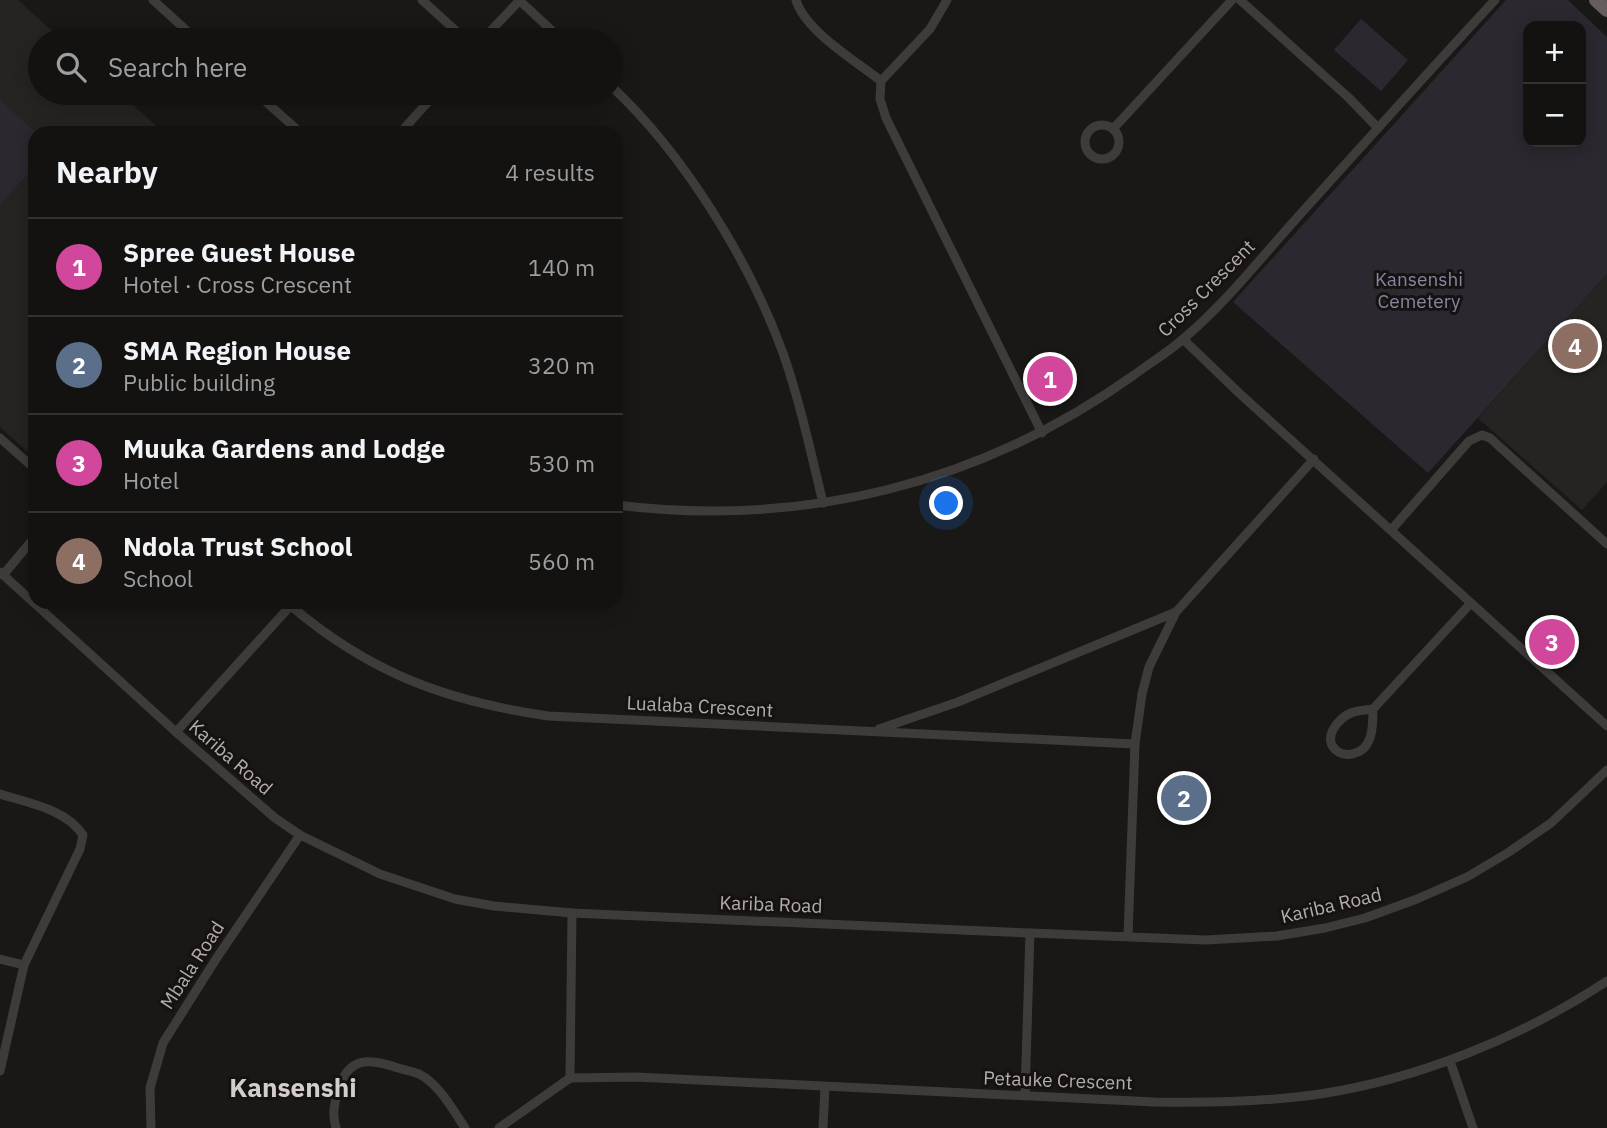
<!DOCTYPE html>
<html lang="en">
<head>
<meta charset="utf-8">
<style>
  :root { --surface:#131211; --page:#20201f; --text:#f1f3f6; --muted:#9d9e9f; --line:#323231; --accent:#7c3aed }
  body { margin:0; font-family:"IBM Plex Sans",sans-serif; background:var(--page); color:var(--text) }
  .controls { position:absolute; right:21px; top:21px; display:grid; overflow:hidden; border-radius:14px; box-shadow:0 4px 18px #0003 }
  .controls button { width:63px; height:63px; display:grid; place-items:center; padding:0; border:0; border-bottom:2px solid var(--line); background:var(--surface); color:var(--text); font:35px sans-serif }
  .you { position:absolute; left:947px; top:504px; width:24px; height:24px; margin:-18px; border:5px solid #fff; border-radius:50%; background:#1a73e8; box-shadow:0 0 0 10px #1a73e833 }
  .badge { display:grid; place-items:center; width:46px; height:46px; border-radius:50%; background:var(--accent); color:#fff; font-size:23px; font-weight:700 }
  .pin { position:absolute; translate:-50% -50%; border:4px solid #fff; box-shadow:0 2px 7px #0006 }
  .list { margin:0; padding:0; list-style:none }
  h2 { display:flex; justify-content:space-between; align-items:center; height:91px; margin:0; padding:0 28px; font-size:30px }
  h2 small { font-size:23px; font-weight:400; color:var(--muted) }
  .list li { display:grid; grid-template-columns:46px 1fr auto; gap:21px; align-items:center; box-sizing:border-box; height:98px; padding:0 28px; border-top:2px solid var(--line) }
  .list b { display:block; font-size:26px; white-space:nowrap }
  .list p { margin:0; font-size:23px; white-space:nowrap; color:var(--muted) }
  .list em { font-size:23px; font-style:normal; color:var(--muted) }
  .icon { flex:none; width:38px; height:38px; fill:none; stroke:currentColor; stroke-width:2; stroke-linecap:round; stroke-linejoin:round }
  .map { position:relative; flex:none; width:1607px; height:1128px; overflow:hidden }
  .search { position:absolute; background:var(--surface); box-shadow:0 4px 18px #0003; left:28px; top:28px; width:595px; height:77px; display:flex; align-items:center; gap:18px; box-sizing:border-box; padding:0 24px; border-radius:38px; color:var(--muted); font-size:26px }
  .panel { position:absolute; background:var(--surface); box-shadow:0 4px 18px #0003; left:28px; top:126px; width:595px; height:483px; border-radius:21px }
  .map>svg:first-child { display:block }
  .built { fill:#262423 }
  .green { fill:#2b2830; fill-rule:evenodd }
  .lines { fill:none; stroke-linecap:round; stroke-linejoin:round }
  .minor { stroke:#3f3b3b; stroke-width:9 }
  .trunk { stroke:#655d5e; stroke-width:14 }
  .labels { text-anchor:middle; stroke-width:6; stroke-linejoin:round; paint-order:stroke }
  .park-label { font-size:19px; fill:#8b84a0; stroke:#141312 }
  .street-label { font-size:19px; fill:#b7abac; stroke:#141312 }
  .district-label { font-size:26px; font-weight:bold; fill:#d4cbcc; stroke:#141312 }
</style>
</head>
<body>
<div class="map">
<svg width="1607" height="1128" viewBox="0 0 1607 1128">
  <rect width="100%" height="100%" fill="#191817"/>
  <!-- built -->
  <g class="built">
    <polygon points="0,0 18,0 62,40 40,40 40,93 120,93 164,133 35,133 35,458 0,427"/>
    <polygon points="1607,274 1607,482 1582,510 1478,418"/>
  </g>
  <!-- green -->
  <g class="green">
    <path d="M1506 0H1568L1607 37V274L1428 473 1233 302ZM1528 26H1581V142H1528Z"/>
    <polygon points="1361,19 1408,60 1381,91 1334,50"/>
    <polygon points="0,100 36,133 35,166 0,204"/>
  </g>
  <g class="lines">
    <!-- minor -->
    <g class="minor">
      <polyline points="153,0 197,40"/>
      <polyline points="422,0 466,40"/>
      <path d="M796 0C805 31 856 61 881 81"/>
      <polyline points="947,0 930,29 881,81 880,99 886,118 1042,433"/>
      <polyline points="1240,0 1349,98 1378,128"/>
      <polyline points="520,1 562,40"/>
      <polyline points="482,40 520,0"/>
      <path d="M611 86C684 154 749 260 783 353 800 402 811 453 823 503"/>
      <polyline points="256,93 301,133"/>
      <circle cx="1102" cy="142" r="17"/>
      <polyline points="1113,129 1232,0"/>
      <polyline points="400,133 436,93"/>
      <polyline points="1183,339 1239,393 1607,726"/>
      <polyline points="0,438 35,469"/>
      <path d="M616 505C803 528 981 484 1134 375 1150 363 1167 353 1182 340 1224 305 1260 259 1296 219 1362 146 1428 72 1495 0"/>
      <polyline points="1392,529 1469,441 1482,435 1490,438 1607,544"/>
      <polyline points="0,572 176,732 275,818 300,835 380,874 455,899 494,906 572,913 1030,933 1206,940 1277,936 1325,928 1365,918 1417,899 1467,877 1509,852 1551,823 1607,770"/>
      <polyline points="3,575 35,537"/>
      <path d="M291 606C370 673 446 701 548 716L1135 744"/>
      <path d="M1373 709C1373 727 1373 750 1352 754 1347 755 1341 754 1337 751 1321 739 1338 718 1351 713 1358 710 1366 710 1373 709L1471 603"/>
      <polyline points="879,729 958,702 1176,612"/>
      <polyline points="176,732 293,603"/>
      <path d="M0 794C28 803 66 809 83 835L80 849 24 965 0 1071"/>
      <polyline points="1128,936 1135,744 1142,694 1149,667 1176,612 1314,459"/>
      <polyline points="0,959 24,965"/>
      <polyline points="1450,1061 1473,1128"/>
      <polyline points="570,1078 572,913"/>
      <polyline points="1025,1096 1030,933"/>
      <polyline points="151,1128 150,1088 163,1043 216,959 300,835"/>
      <path d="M336 1128C332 1114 334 1105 338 1091 348 1056 369 1058 398 1068 405 1070 412 1071 419 1074 439 1084 453 1110 465 1128"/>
      <path d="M499 1128 570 1078 636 1077 1154 1102C1209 1103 1266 1102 1320 1094 1419 1079 1524 1036 1607 981"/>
      <polyline points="823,1128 825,1087"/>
    </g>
    <!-- trunk -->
    <polyline class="trunk" points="1596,0 1607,10"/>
  </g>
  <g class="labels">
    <!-- park labels -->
    <g class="park-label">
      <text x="1419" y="286">Kansenshi<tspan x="1419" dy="22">Cemetery</tspan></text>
    </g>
    <!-- street labels -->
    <g class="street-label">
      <text transform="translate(1206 288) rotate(-45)" y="7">Cross Crescent</text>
      <text transform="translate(700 706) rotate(3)" y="7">Lualaba Crescent</text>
      <text transform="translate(231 757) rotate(41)" y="7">Kariba Road</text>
      <text transform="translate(771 904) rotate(2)" y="7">Kariba Road</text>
      <text transform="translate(1331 905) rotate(-13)" y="7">Kariba Road</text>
      <text transform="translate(192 965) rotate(-57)" y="7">Mbala Road</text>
      <text transform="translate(1058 1080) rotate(2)" y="7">Petauke Crescent</text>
    </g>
    <!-- district labels -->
    <g class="district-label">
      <text x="293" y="1097">Kansenshi</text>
    </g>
  </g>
</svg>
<div class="controls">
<button>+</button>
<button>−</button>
</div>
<div class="you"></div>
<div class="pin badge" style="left:1050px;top:379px;background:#d1479c">1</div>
<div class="pin badge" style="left:1184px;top:798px;background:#5c6f8a">2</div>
<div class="pin badge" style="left:1552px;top:642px;background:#d1479c">3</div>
<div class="pin badge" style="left:1575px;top:346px;background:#8d6e63">4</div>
<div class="search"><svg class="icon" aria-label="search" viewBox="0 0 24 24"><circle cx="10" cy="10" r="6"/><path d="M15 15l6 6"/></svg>Search here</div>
<section class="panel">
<h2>Nearby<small>4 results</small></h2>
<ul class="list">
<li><span class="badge" style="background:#d1479c">1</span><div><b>Spree Guest House</b><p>Hotel · Cross Crescent</p></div><em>140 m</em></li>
<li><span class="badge" style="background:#5c6f8a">2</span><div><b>SMA Region House</b><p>Public building</p></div><em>320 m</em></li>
<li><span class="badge" style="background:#d1479c">3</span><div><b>Muuka Gardens and Lodge</b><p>Hotel</p></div><em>530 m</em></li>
<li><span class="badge" style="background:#8d6e63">4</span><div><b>Ndola Trust School</b><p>School</p></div><em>560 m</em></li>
</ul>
</section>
</div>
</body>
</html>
